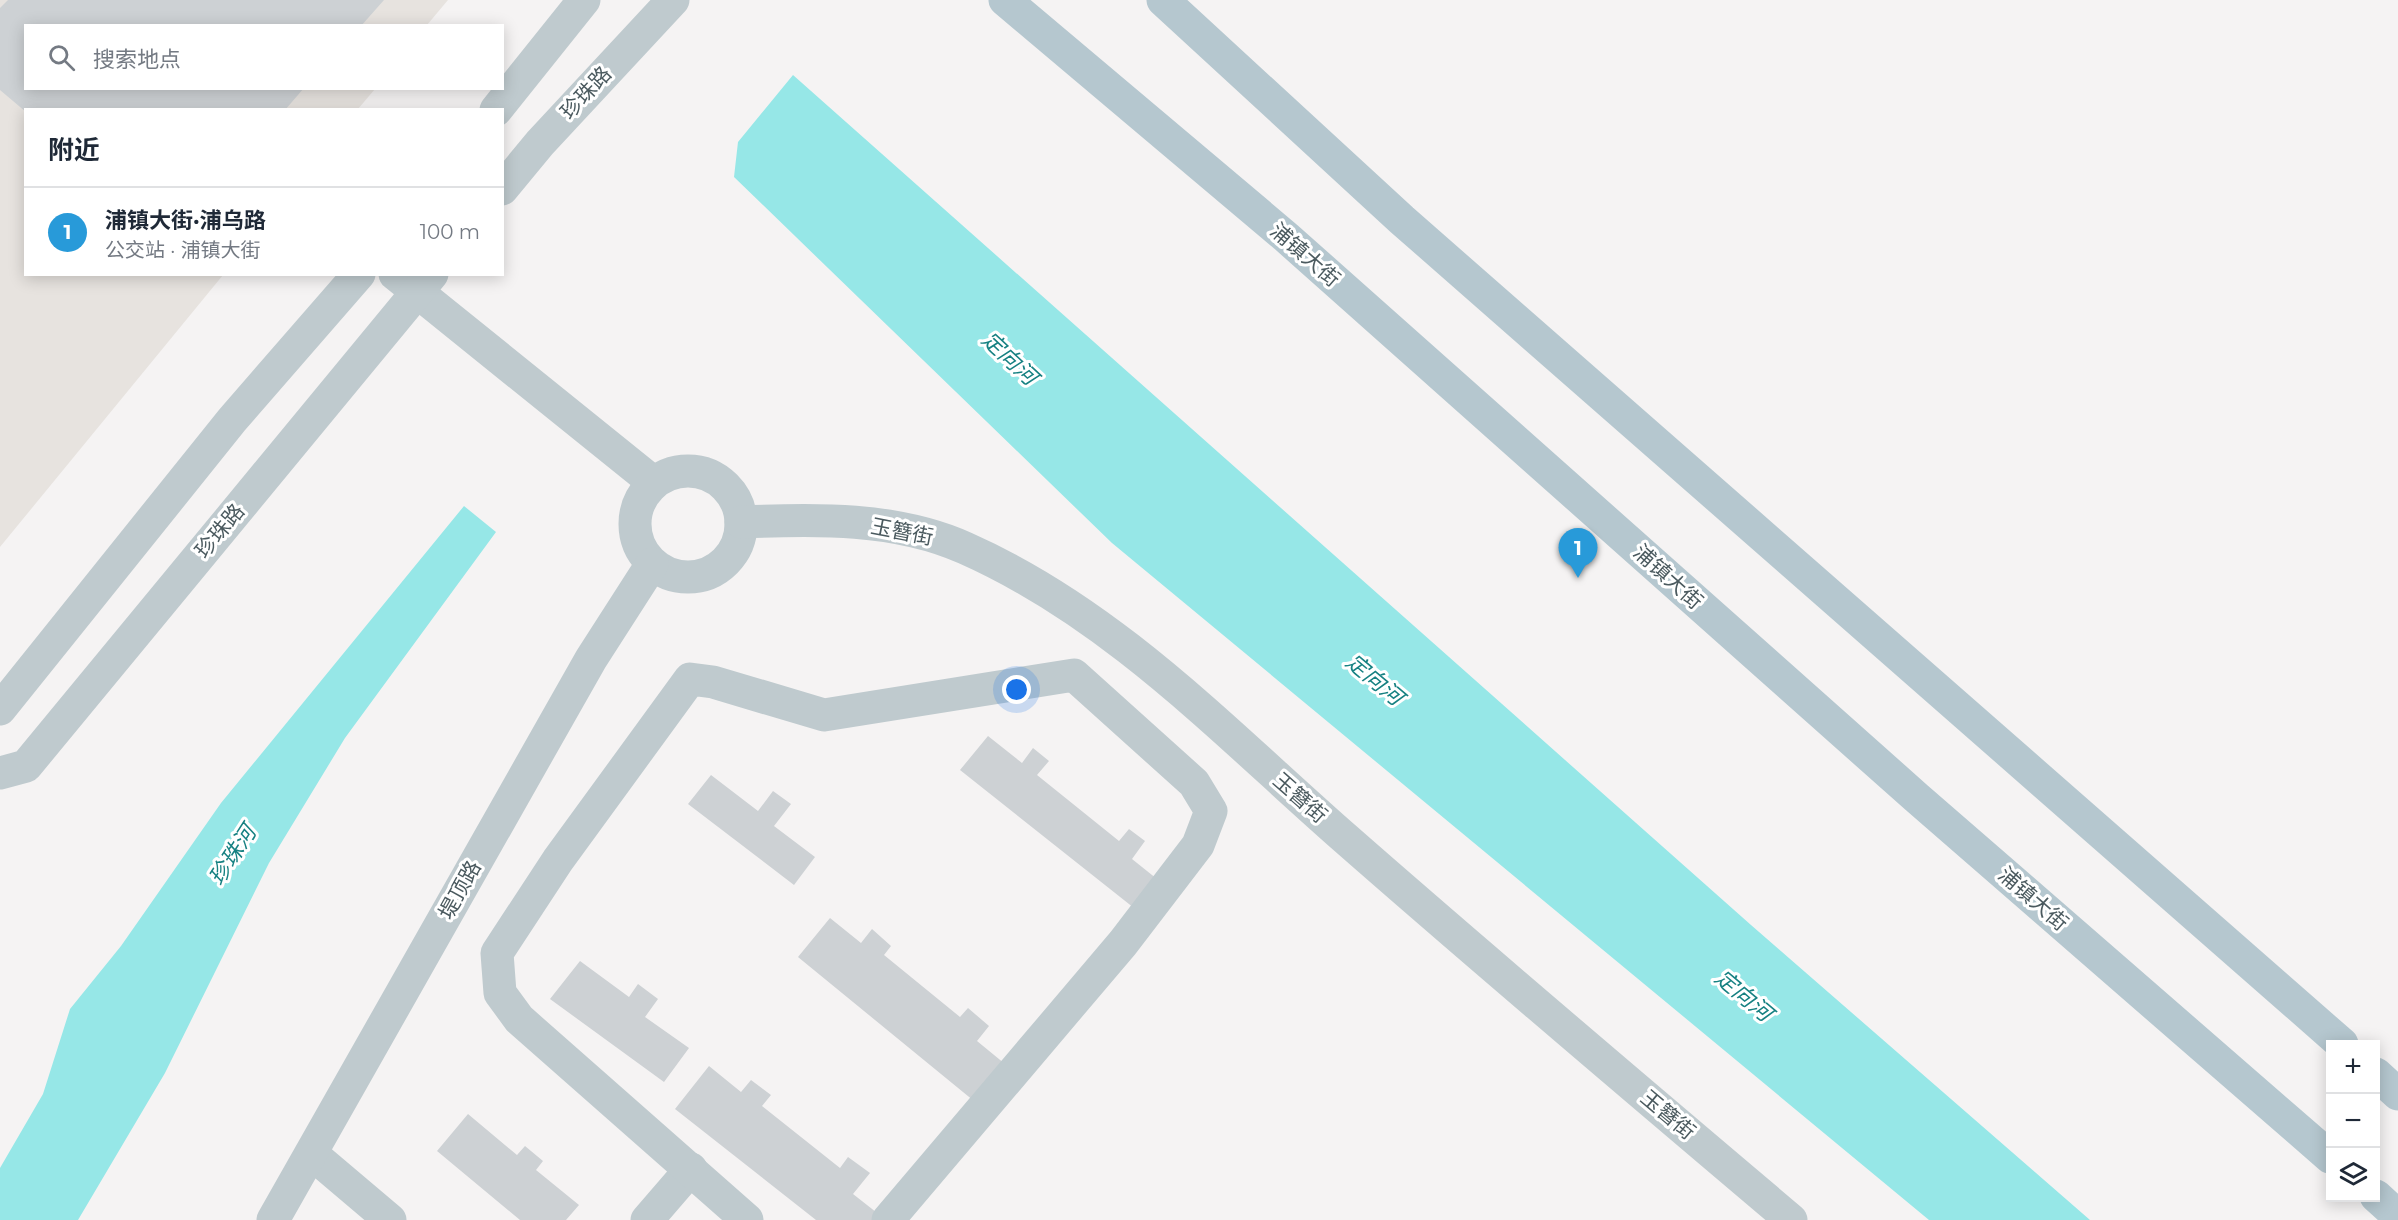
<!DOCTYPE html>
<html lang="zh">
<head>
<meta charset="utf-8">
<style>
  :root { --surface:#fff; --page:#f6f6f7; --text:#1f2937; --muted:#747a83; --line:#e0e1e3; --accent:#289ad9 }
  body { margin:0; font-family:Montserrat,"Noto Sans SC",sans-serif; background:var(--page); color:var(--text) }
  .controls { position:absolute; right:18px; bottom:18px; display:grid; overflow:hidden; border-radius:0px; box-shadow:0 3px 15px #0003 }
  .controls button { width:54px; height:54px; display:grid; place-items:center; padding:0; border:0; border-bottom:2px solid var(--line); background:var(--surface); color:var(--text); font:30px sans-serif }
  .you { position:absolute; left:1017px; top:690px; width:21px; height:21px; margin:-15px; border:4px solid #fff; border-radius:50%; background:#1a73e8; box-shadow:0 0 0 9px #1a73e833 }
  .badge { display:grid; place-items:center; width:39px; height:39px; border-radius:50%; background:var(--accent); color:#fff; font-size:20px; font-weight:700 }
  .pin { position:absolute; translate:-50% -50px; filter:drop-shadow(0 2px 3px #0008) }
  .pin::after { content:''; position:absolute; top:32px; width:21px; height:18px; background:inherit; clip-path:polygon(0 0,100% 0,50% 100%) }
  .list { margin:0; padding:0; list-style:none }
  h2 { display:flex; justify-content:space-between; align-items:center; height:78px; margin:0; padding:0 24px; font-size:26px }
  h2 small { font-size:20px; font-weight:400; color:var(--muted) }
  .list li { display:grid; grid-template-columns:39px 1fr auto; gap:18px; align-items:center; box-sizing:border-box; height:90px; padding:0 24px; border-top:2px solid var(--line) }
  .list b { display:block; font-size:22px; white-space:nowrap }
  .list p { margin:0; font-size:20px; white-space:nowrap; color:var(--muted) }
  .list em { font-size:20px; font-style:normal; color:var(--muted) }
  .icon { flex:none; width:33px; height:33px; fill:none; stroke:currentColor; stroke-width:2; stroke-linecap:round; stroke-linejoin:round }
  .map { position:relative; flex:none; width:2398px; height:1220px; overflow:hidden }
  .search { position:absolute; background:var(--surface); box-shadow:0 3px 15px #0003; left:24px; top:24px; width:480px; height:66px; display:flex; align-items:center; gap:15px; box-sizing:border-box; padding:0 21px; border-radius:0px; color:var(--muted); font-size:22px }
  .panel { position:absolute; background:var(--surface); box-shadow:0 3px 15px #0003; left:24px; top:108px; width:480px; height:168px; border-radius:0px }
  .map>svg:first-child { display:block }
  .commercial { fill:#e7e3df }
  .water { fill:#96e7e7 }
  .building { fill:#cdd1d4 }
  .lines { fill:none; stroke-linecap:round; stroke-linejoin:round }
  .minor { stroke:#bfcace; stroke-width:33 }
  .major { stroke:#b5c7cf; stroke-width:33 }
  .labels { text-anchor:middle; stroke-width:6; stroke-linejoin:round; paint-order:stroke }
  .street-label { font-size:21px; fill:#4b5a5f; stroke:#fff }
  .water-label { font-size:22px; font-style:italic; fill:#168182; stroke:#fff }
</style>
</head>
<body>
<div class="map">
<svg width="2398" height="1220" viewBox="0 0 2398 1220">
  <rect width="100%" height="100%" fill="#f5f3f3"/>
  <!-- commercial -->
  <polygon class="commercial" points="0,0 448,0 427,25 26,26 26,88 375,89 358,109 26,110 26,274 223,275 0,547"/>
  <!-- water -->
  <g class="water">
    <polygon points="793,75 1751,925 2090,1220 1929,1220 1112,543 734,177 738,142"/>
    <polygon points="464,506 496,532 345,738 269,863 165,1073 78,1220 0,1220 0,1168 43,1094 70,1009 121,946 221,803"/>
  </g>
  <!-- building -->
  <g class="building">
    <polygon points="8,0 384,0 361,26 26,26 26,88 304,88 285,110 26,110 26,112 0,90 0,8"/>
    <polygon points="988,736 1022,763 1033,748 1049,761 1037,775 1119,841 1129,829 1145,841 1132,859 1157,879 1134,908 960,770"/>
    <polygon points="711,775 758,811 773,791 791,804 774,826 815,857 794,885 688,804"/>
    <polygon points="830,918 861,943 872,929 891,946 884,955 960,1017 968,1008 989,1026 977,1041 1005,1064 974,1101 798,957"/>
    <polygon points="580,961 629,997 638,984 658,999 645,1017 689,1048 664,1082 550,999"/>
    <polygon points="709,1066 741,1092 751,1080 771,1095 762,1106 840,1168 848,1157 870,1173 853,1194 881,1216 878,1220 816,1220 675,1109"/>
    <polygon points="468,1114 517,1155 525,1146 543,1161 536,1170 579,1205 566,1220 520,1220 437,1151"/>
  </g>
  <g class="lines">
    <!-- minor -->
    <g class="minor">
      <polyline points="496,110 584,0"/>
      <polyline points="502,189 540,143 673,0"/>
      <polyline points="395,274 653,482"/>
      <circle cx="688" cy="524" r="53"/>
      <path d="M741 522C816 519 896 517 965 548 1114 614 1226 734 1346 839 1493 968 1642 1094 1791 1220"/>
      <polyline points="0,709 232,420 359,274"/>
      <polyline points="0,773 26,766 432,274"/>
      <polyline points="312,1154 390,1220"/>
      <polyline points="273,1220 591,659 652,564"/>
      <polyline points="647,1220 691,1169"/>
      <polyline points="747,1220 519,1019 500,993 497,953 558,860 690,679 713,682 824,715 1074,675 1194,783 1211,811 1198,845 1123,943 888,1220"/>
    </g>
    <!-- major -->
    <g class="major">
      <polyline points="1005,0 1286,237 1917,798 2330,1157"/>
      <polyline points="1163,0 1402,220 2342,1044"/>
      <polyline points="2376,1074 2398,1094"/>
      <polyline points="2376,1196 2398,1216"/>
    </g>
  </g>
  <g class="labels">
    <!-- street labels -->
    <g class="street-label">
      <text transform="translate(586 93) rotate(-47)" y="7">珍珠路</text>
      <text transform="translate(1305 255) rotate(41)" y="7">浦镇大街</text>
      <text transform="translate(220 531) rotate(-50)" y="7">珍珠路</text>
      <text transform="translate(902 532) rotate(11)" y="7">玉簪街</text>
      <text transform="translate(1668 577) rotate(42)" y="7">浦镇大街</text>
      <text transform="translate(1300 798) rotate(41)" y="7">玉簪街</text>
      <text transform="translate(460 890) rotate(-61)" y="7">堤顶路</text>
      <text transform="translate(2033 899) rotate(41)" y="7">浦镇大街</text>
      <text transform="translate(1668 1115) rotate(40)" y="7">玉簪街</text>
    </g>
    <!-- water labels -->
    <g class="water-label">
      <text transform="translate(1010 358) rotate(43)" y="8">定向河</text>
      <text transform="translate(1375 679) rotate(40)" y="8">定向河</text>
      <text transform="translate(232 855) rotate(-57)" y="8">珍珠河</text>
      <text transform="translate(1744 995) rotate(40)" y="8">定向河</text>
    </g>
  </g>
</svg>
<div class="controls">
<button>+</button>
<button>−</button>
<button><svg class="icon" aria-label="layers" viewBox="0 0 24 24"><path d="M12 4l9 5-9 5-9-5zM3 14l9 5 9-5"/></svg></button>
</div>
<div class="you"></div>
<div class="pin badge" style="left:1578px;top:578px">1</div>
<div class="search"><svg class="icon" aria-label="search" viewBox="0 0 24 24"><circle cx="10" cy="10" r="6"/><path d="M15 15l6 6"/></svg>搜索地点</div>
<section class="panel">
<h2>附近<small></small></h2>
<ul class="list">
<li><span class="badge">1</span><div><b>浦镇大街·浦乌路</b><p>公交站 · 浦镇大街</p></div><em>100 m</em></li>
</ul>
</section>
</div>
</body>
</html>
